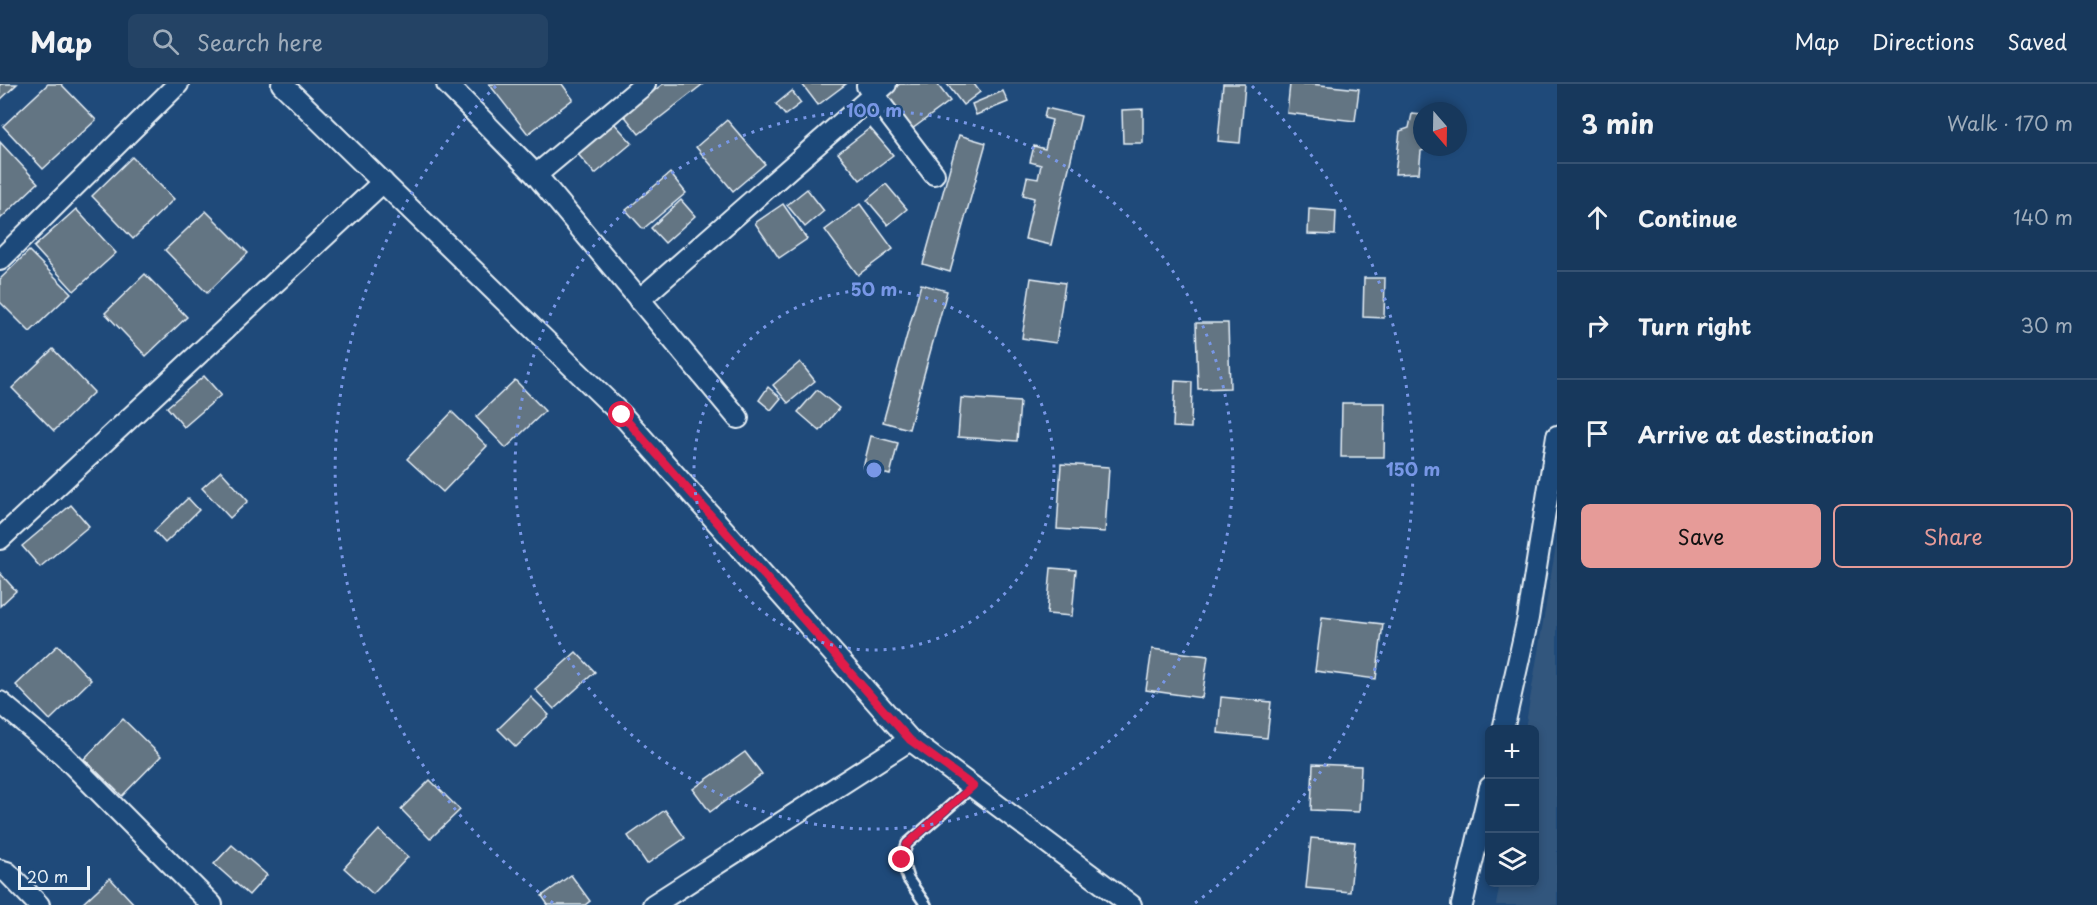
<!DOCTYPE html>
<html lang="en">
<head>
<meta charset="utf-8">
<style>
  :root { --surface:#17385c; --page:#244365; --text:#f1f3f6; --muted:#9eacbb; --line:#365272; --accent:#e69b98 }
  body { margin:0; font-family:"Playpen Sans",sans-serif; background:var(--page); color:var(--text) }
  .controls { position:absolute; right:18px; bottom:18px; display:grid; overflow:hidden; border-radius:9px; box-shadow:0 3px 9px #0003 }
  .controls button { width:54px; height:54px; display:grid; place-items:center; padding:0; border:0; border-bottom:2px solid var(--line); background:var(--surface); color:var(--text); font:30px sans-serif }
  .compass { position:absolute; left:1413px; top:18px; width:54px; height:54px; border-radius:50%; background:var(--surface); box-shadow:0 3px 9px #0003; rotate:160deg }
  .scale { position:absolute; left:18px; bottom:15px; width:72px; box-sizing:border-box; padding-left:6px; border:3px solid #e8f1f8; border-top:0; font-size:16px; line-height:21px; white-space:nowrap; color:#e8f1f8; -webkit-text-stroke:4px #1f4a7a; paint-order:stroke }
  .stop { position:absolute; width:18px; height:18px; margin:-14px; border:4px solid #e11d48; border-radius:50%; background:#fff }
  .stop.end { background:#e11d48; border-color:#fff; box-shadow:0 2px 6px #0008 }
  .list { margin:0; padding:0; list-style:none }
  h2 { display:flex; justify-content:space-between; align-items:center; height:78px; margin:0; padding:0 24px; font-size:26px }
  h2 small { font-size:20px; font-weight:400; color:var(--muted) }
  .list li { display:grid; grid-template-columns:39px 1fr auto; gap:18px; align-items:center; box-sizing:border-box; height:108px; padding:0 24px; border-top:2px solid var(--line) }
  .list b { display:block; font-size:22px; white-space:nowrap }
  .list em { font-size:20px; font-style:normal; color:var(--muted) }
  .actions { display:flex; gap:12px; padding:18px 24px }
  .actions a { flex:1; padding:14px 0; border:2px solid var(--accent); border-radius:9px; text-align:center; font-size:21px; color:var(--accent) }
  .actions .main { background:var(--accent); color:#111 }
  .icon { flex:none; width:33px; height:33px; fill:none; stroke:currentColor; stroke-width:2; stroke-linecap:round; stroke-linejoin:round }
  .map { position:relative; flex:none; width:1557px; height:821px; overflow:hidden }
  header { display:flex; align-items:center; gap:36px; box-sizing:border-box; height:84px; padding:0 30px; background:var(--surface); border-bottom:2px solid var(--line) }
  header strong { font-size:28px }
  nav { display:flex; gap:33px; margin-inline-start:auto; font-size:21px }
  .search { width:420px; height:54px; background:var(--page); display:flex; align-items:center; gap:15px; box-sizing:border-box; padding:0 21px; border-radius:9px; color:var(--muted); font-size:22px }
  main { display:flex }
  aside { flex:1; background:var(--surface) }
  .map>svg:first-child { display:block }
  .built { fill:#33577d }
  .building { fill:#637483; stroke:#e8f1f8; stroke-width:1.5 }
  .lines { fill:none; stroke-linecap:round; stroke-linejoin:round }
  .lane-casing { stroke:#e8f1f8; stroke-width:14 }
  .street-casing { stroke:#e8f1f8; stroke-width:24 }
  .lane { stroke:#1f4a7a; stroke-width:9 }
  .street { stroke:#1f4a7a; stroke-width:20 }
  .route { stroke:#e11d48; stroke-width:8 }
  .ring { fill:none; stroke:#7897e6; stroke-width:3; stroke-dasharray:3 6 }
  .centre { fill:#7897e6; stroke:#1f4a7a; stroke-width:3 }
  .ring-label { font-size:18px; text-anchor:middle; font-weight:bold; fill:#7897e6; stroke:#1f4a7a; stroke-width:4.5; stroke-linejoin:round; paint-order:stroke }
</style>
</head>
<body>
<header>
<strong>Map</strong>
<div class="search"><svg class="icon" aria-label="search" viewBox="0 0 24 24"><circle cx="10" cy="10" r="6"/><path d="M15 15l6 6"/></svg>Search here</div>
<nav><a>Map</a><a>Directions</a><a>Saved</a></nav>
</header>
<main>
<div class="map">
<svg width="1557" height="821" viewBox="0 0 1557 821">
  <rect width="100%" height="100%" fill="#1f4a7a"/>
  <filter id="ink" filterUnits="userSpaceOnUse"><feTurbulence type="fractalNoise" baseFrequency=".0167" numOctaves="2"/><feDisplacementMap in="SourceGraphic" scale="12" xChannelSelector="R" yChannelSelector="G"/><feConvolveMatrix kernelMatrix="1 2 1 2 8 2 1 2 1" color-interpolation-filters="sRGB"/></filter>
  <g filter="url(#ink)">
    <!-- built -->
    <polygon class="built" points="1557,456 1557,821 1496,821 1500,799 1534,798 1534,646 1525,645"/>
    <!-- building -->
    <g class="building">
      <polygon points="0,0 17,0 0,16"/>
      <polygon points="48,0 61,0 96,36 43,85 3,42"/>
      <polygon points="489,0 562,0 573,15 528,50"/>
      <polygon points="663,0 703,0 639,50 623,30"/>
      <polygon points="802,0 846,0 818,21"/>
      <polygon points="900,0 937,0 950,17 912,45 885,11"/>
      <polygon points="947,0 974,0 980,8 963,21"/>
      <polygon points="1223,0 1245,0 1240,59 1218,57"/>
      <polygon points="1290,0 1310,0 1359,5 1355,37 1287,29"/>
      <polygon points="792,7 801,19 785,31 776,20"/>
      <polygon points="1003,7 1008,18 976,31 972,20"/>
      <polygon points="1046,24 1081,32 1051,161 1025,155 1034,114 1023,111 1027,93 1038,95 1041,81 1030,78 1034,62 1045,65 1052,36 1044,34"/>
      <polygon points="1143,25 1143,59 1123,59 1122,26"/>
      <polygon points="1412,30 1422,31 1422,63 1428,63 1428,65 1421,67 1419,89 1395,90 1400,47 1409,44"/>
      <polygon points="727,36 765,80 733,107 696,63"/>
      <polygon points="613,38 632,59 595,90 577,69"/>
      <polygon points="870,44 893,71 860,96 838,69"/>
      <polygon points="959,51 986,59 950,188 923,180"/>
      <polygon points="0,58 38,99 0,135"/>
      <polygon points="132,73 174,115 133,155 92,112"/>
      <polygon points="670,89 686,109 643,145 626,126"/>
      <polygon points="886,100 907,125 888,141 867,116"/>
      <polygon points="807,105 824,127 805,143 787,121"/>
      <polygon points="681,116 695,132 665,159 651,144"/>
      <polygon points="783,120 807,155 779,174 755,139"/>
      <polygon points="860,120 893,165 858,191 825,146"/>
      <polygon points="76,125 116,169 74,207 34,163"/>
      <polygon points="1309,125 1336,127 1335,151 1308,150"/>
      <polygon points="206,127 248,169 207,209 165,166"/>
      <polygon points="29,167 71,209 30,248 0,218 0,195"/>
      <polygon points="145,190 187,233 146,272 105,229"/>
      <polygon points="1031,194 1065,199 1056,259 1022,254"/>
      <polygon points="1364,194 1385,194 1384,234 1363,233"/>
      <polygon points="921,200 947,207 909,345 883,338"/>
      <polygon points="1196,239 1228,239 1230,304 1198,305"/>
      <polygon points="53,265 94,308 54,347 12,304"/>
      <polygon points="800,278 815,297 788,319 773,301"/>
      <polygon points="204,292 221,311 184,343 167,323"/>
      <polygon points="515,296 545,327 506,364 476,333"/>
      <polygon points="1175,297 1192,298 1191,344 1173,343"/>
      <polygon points="768,303 781,314 771,326 759,316"/>
      <polygon points="817,306 839,324 820,347 798,328"/>
      <polygon points="961,314 1020,318 1017,357 958,353"/>
      <polygon points="1342,319 1385,319 1384,373 1341,373"/>
      <polygon points="452,328 487,362 443,408 407,375"/>
      <polygon points="871,352 898,359 890,391 863,384"/>
      <polygon points="1061,380 1109,383 1105,448 1057,445"/>
      <polygon points="221,387 248,417 230,434 202,404"/>
      <polygon points="188,414 199,426 165,459 154,447"/>
      <polygon points="71,421 89,442 40,483 22,462"/>
      <polygon points="1051,484 1076,486 1072,532 1047,530"/>
      <polygon points="0,489 16,507 0,522"/>
      <polygon points="1322,533 1383,540 1376,595 1315,587"/>
      <polygon points="58,561 91,596 50,636 16,601"/>
      <polygon points="1152,565 1208,572 1202,614 1146,606"/>
      <polygon points="576,568 595,588 554,625 535,605"/>
      <polygon points="531,613 549,631 516,663 498,645"/>
      <polygon points="1221,613 1271,618 1267,654 1218,649"/>
      <polygon points="123,635 161,672 122,712 84,675"/>
      <polygon points="745,668 762,690 710,728 693,705"/>
      <polygon points="1313,680 1361,682 1359,728 1311,726"/>
      <polygon points="430,696 460,726 430,755 401,725"/>
      <polygon points="665,726 685,754 647,780 628,752"/>
      <polygon points="379,746 408,773 373,810 344,784"/>
      <polygon points="1311,754 1355,758 1350,808 1306,804"/>
      <polygon points="232,761 267,791 249,811 214,780"/>
      <polygon points="571,791 590,817 585,821 548,821 542,812"/>
      <polygon points="110,794 135,821 81,821"/>
    </g>
    <g class="lines">
      <defs>
        <polyline id="lane" points="926,821 908,795 902,776 907,760 973,702"/>
        <g id="street">
          <polyline points="282,0 622,331 910,656 1131,821"/>
          <polyline points="447,0 536,91 738,334"/>
          <polyline points="867,2 934,90"/>
          <polyline points="536,91 645,0"/>
          <polyline points="0,176 178,0"/>
          <polyline points="639,216 886,0"/>
          <polyline points="0,455 383,98"/>
          <polyline points="0,618 63,671 212,821"/>
          <polyline points="1503,646 1528,534 1557,352"/>
          <polyline points="0,786 7,788 39,821"/>
          <polyline points="653,821 910,656"/>
          <polyline points="1462,821 1490,703"/>
        </g>
      </defs>
      <!-- lane casing -->
      <use href="#lane" class="lane-casing"/>
      <!-- street casing -->
      <use href="#street" class="street-casing"/>
      <!-- lane -->
      <use href="#lane" class="lane"/>
      <!-- street -->
      <use href="#street" class="street"/>
    </g>
  </g>
  <g class="lines" filter="url(#ink)">
    <!-- route -->
    <polyline class="route" points="622,331 910,656 973,702 907,760 902,776"/>
  </g>
  <!-- distance rings -->
  <g class="ring">
    <circle cx="874" cy="386" r="180"/>
    <circle cx="874" cy="386" r="359"/>
    <path d="M553 819A539 539 0 0 1 496 2M1252 2A539 539 0 0 1 1195 819"/>
  </g>
  <circle cx="874" cy="386" r="9" class="centre"/>
  <g class="ring-label">
    <text x="874" y="33">100 m</text>
    <text x="874" y="212">50 m</text>
    <text x="1413" y="392">150 m</text>
  </g>
</svg>
<div class="controls">
<button>+</button>
<button>−</button>
<button><svg class="icon" aria-label="layers" viewBox="0 0 24 24"><path d="M12 4l9 5-9 5-9-5zM3 14l9 5 9-5"/></svg></button>
</div>
<svg class="compass" viewBox="-18 -18 36 36"><path d="M0-13l5 13h-10z" fill="#e53935"/><path d="M0 13l5-13h-10z" fill="#9eacbb"/></svg>
<div class="scale">20 m</div>
<div class="stop" style="left:622px;top:331px"></div>
<div class="stop end" style="left:902px;top:776px"></div>
</div>
<aside>
<h2>3 min<small>Walk · 170 m</small></h2>
<ul class="list">
<li><svg class="icon" aria-label="ahead" viewBox="0 0 24 24"><path d="M12 20V5M6 11l6-6 6 6"/></svg><div><b>Continue</b></div><em>140 m</em></li>
<li><svg class="icon" aria-label="right" viewBox="0 0 24 24"><path d="M7 20v-9h11M14 6l5 5-5 5"/></svg><div><b>Turn right</b></div><em>30 m</em></li>
<li><svg class="icon" aria-label="arrive" viewBox="0 0 24 24"><path d="M6 21V4h12l-3 4 3 4H6"/></svg><div><b>Arrive at destination</b></div></li>
</ul>
<div class="actions"><a class="main">Save</a><a>Share</a></div>
</aside>
</main>
</body>
</html>
